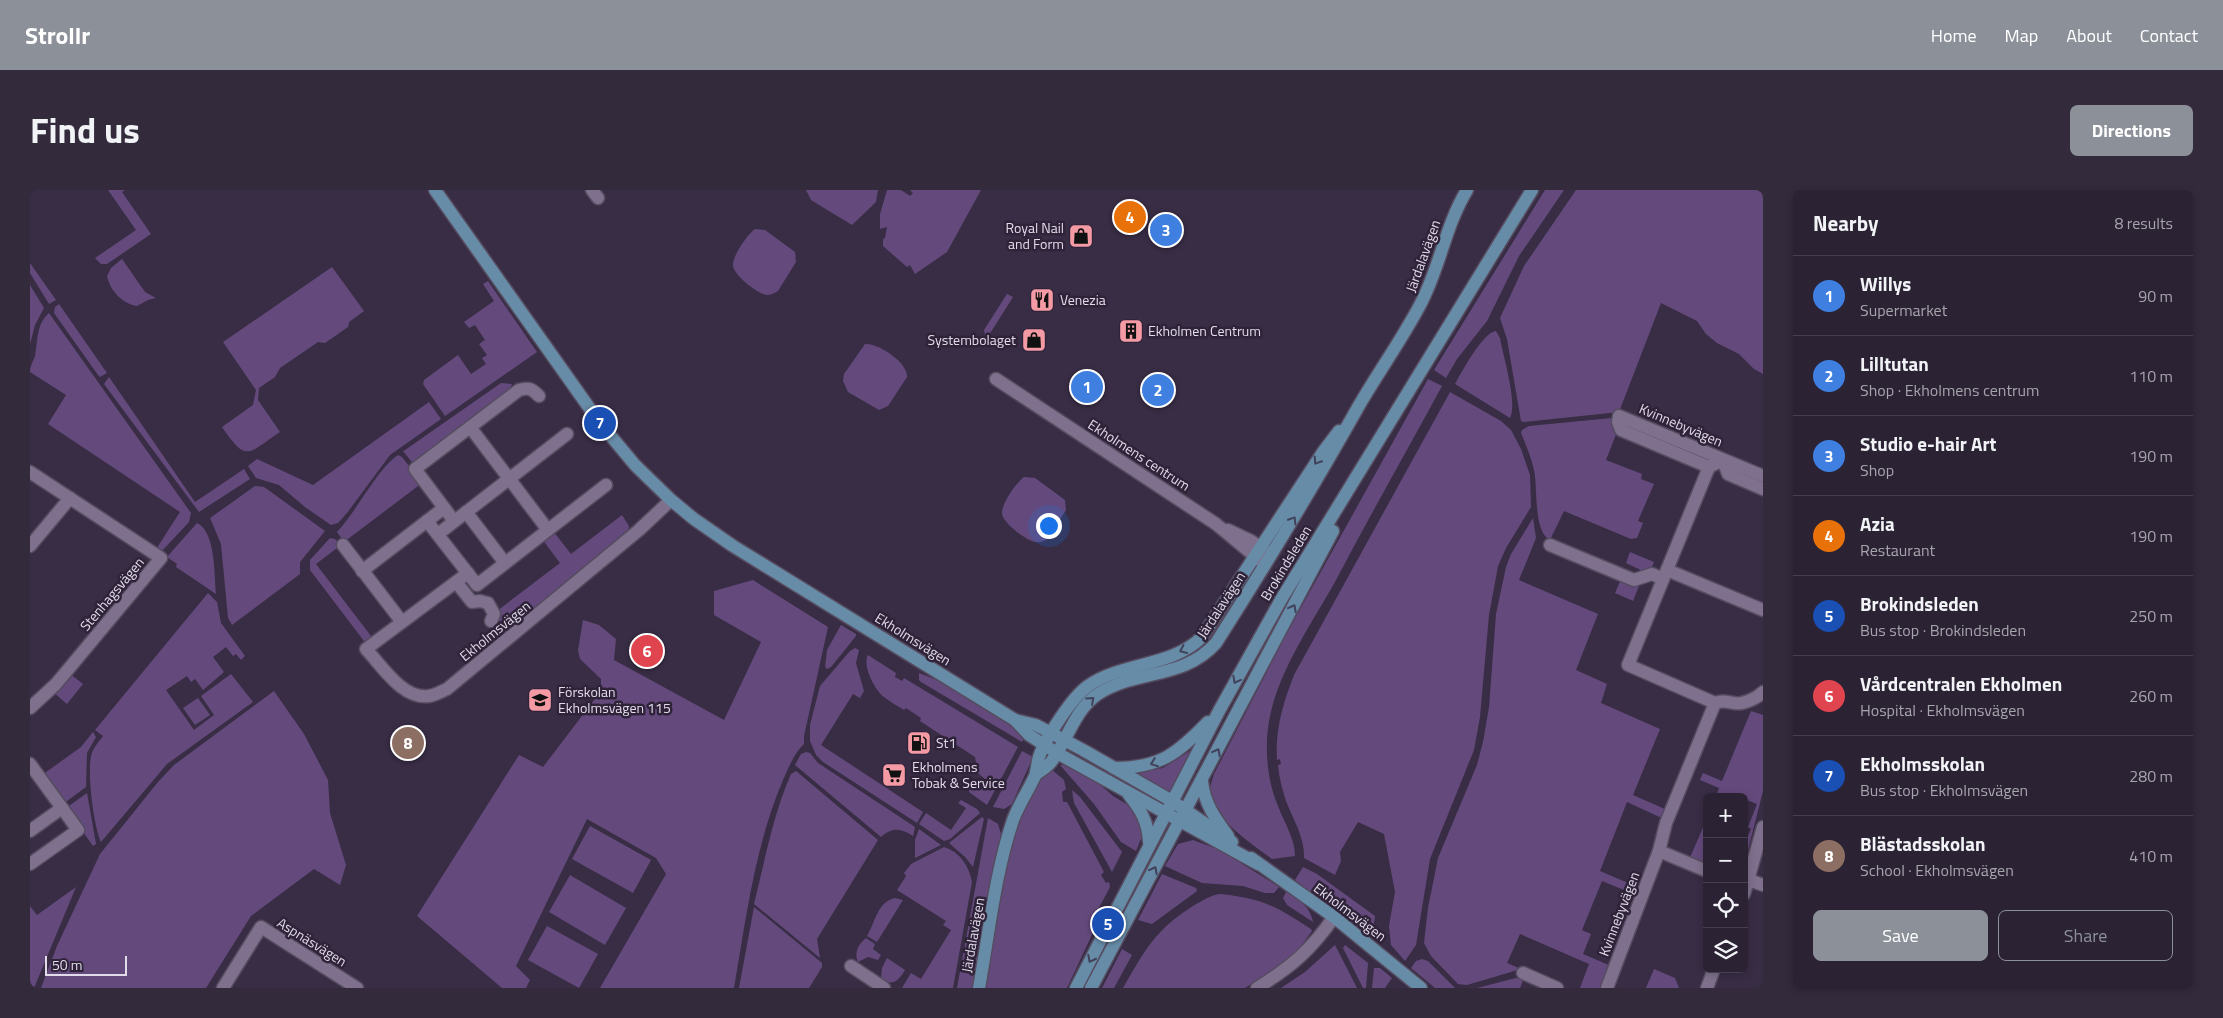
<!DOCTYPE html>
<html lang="en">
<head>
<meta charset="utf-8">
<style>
  :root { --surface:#2b2234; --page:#332a3c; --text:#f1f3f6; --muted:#a6a4ac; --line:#473f4f; --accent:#8c9099 }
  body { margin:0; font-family:"Titillium Web",sans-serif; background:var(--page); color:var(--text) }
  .controls { position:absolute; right:15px; bottom:15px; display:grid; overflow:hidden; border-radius:8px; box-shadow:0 2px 8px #0003 }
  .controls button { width:45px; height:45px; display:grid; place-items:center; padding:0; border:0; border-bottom:1px solid var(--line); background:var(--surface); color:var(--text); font:25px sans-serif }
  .scale { position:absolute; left:15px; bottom:12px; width:82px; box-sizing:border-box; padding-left:5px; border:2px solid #e2dbea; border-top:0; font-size:14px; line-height:18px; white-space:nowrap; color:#e2dbea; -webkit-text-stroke:4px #2f233a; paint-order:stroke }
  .you { position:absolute; left:1018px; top:335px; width:18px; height:18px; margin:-12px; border:4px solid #fff; border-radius:50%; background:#1a73e8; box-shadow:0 0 0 8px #1a73e833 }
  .badge { display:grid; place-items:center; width:32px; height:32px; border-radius:50%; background:var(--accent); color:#fff; font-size:16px; font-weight:700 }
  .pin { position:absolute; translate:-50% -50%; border:2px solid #fff; box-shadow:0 1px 5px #0006 }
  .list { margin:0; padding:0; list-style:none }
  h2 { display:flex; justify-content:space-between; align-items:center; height:65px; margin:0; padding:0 20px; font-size:21px }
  h2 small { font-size:16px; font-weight:400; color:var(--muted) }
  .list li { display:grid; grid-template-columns:32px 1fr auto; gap:15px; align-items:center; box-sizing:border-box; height:80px; padding:0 20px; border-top:1px solid var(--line) }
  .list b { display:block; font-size:19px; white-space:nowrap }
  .list p { margin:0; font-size:16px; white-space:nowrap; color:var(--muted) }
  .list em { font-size:16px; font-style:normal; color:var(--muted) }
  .actions { display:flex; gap:10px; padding:15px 20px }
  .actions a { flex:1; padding:11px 0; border:1px solid var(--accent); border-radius:8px; text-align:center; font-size:18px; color:var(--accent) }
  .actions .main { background:var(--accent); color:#fff }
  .icon { flex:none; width:28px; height:28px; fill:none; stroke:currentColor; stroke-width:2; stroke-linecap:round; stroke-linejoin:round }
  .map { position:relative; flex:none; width:1733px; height:798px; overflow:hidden; border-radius:8px }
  header { display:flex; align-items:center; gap:30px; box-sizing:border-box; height:70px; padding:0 25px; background:var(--accent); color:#fff }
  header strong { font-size:24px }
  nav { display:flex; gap:28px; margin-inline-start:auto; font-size:18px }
  .intro { display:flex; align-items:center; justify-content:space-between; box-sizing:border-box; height:120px; padding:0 30px }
  h1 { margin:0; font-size:35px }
  .button { padding:12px 22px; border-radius:8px; background:var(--accent); color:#fff; font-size:18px; font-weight:700 }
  main { display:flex; gap:30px; padding:0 30px }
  aside { flex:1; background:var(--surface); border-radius:8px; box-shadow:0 2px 8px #0003 }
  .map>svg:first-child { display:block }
  .green { fill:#644a7c }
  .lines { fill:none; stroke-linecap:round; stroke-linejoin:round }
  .street-casing { stroke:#564c60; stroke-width:15 }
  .secondary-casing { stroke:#564c60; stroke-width:15 }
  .street { stroke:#7f718d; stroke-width:12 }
  .secondary { stroke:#678ca8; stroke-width:12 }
  .oneway { stroke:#40425b }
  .labels { text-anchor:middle; stroke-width:5; stroke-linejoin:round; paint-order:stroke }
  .poi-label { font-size:14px; fill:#e2dbea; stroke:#2f233a; text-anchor:start }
  .street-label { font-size:14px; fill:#e2dbea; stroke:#2f233a }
</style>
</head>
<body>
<header>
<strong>Strollr</strong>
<nav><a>Home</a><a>Map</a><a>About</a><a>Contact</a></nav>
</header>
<div class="intro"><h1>Find us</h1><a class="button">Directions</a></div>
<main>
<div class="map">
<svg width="1733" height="798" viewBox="0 0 1733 798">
  <rect width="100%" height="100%" fill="#392d45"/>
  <!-- green -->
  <g class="green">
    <polygon points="78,0 95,0 92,2 121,44 77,74 71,74 65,68 106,40"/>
    <polygon points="776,0 848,0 846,12 822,35 781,10"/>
    <polygon points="857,0 871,0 880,6 883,3 880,0 951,0 917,62 885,84 880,75 877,77 853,56 853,49 855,48 857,37 850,39 850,24"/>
    <polygon points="1515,0 1534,0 1489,66 1457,131 1427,169 1416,188 1404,180"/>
    <polygon points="1546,0 1733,0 1733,184 1724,179 1709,164 1687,153 1676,144 1667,131 1631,113 1589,222 1493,232 1491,231 1477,149 1470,128 1494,76"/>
    <path d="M725 39 735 40 765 62 766 72 748 101C744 103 741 105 737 105 728 104 703 85 703 75 703 65 717 45 725 39Z"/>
    <path d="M92 69 115 102 126 108 118 110 107 116C93 114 80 101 77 86L81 78Z"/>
    <polygon points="0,73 26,110 19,114 0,83"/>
    <path d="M302 77 334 121 319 132 318 137 295 153 288 152 250 178 245 187 229 198 228 210 250 242C217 264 217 273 192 237L223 215 226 200 193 152Z"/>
    <polygon points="458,91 507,162 415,226 393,194 394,190 428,165 441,184 456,174 452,168 457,165 449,154 455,150 445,135 439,138 434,132 464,111 453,94"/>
    <polygon points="0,95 14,118 5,135 0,154"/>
    <polygon points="977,104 983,107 959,145 955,145 954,140"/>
    <polygon points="29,114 77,183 70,187 68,185 24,123 25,117"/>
    <path d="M19 123 161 323 159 332 131 362 125 361 150 322 18 234 36 205 0 182C0 176 3 172 5 166 8 151 6 134 19 123Z"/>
    <path d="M1466 141 1470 148C1473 166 1488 214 1480 228L1425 194C1432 182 1452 143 1466 141Z"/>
    <path d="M835 154C849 153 878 173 877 187L858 216 849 220 818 202 813 191 814 184Z"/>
    <polygon points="79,187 165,312 214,279 220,289 169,322 74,194"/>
    <path d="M1398 189 1412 196C1377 261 1340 325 1306 390 1279 439 1240 491 1237 549 1236 571 1239 595 1248 616 1254 632 1265 649 1265 666L1242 669C1222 654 1185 630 1180 604 1179 597 1182 591 1184 584L1258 441Z"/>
    <polygon points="471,193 482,194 480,199 482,202 385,276 373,261 375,260"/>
    <path d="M1420 202 1471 231 1481 240 1491 259 1500 285 1501 317 1476 358 1468 376 1459 425 1450 527 1444 560 1400 669 1386 755 1375 771 1361 755 1359 736 1365 702 1354 644 1328 632 1310 662 1311 671 1305 685 1274 668C1275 648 1263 629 1256 611 1252 599 1249 587 1248 575L1251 574 1250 569 1247 570C1245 540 1253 513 1264 485Z"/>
    <polygon points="399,212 411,229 360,265 317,323 308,333 301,335 275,317 249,295 226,288 218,276 227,269 283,295"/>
    <path d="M1582 228 1587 242 1576 270 1612 284 1611 289 1624 294 1608 331 1613 333 1607 348 1601 349 1534 321 1520 350C1503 342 1508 297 1504 280 1501 267 1496 255 1491 243L1492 240 1499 236Z"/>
    <path d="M368 265 372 267 392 293 314 352 307 342C327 321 347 279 368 265Z"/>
    <path d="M994 287 1005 288 1035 310 1036 320 1017 349C1014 351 1010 353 1006 352 997 351 972 333 972 323 972 313 986 293 994 287Z"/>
    <polygon points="225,296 234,297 295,341 270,372 270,384 202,435 198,428 191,354 180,328"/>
    <path d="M592 325 599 336 598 340 484 436C473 441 467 431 467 421L530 373 512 349 523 341 541 364Z"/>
    <polygon points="1503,328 1506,348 1489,390 1568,424 1546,480 1577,494 1571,513 1630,539 1603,605 1637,620 1634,629 1597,612 1570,681 1612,699 1609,706 1572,691 1552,740 1561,744 1553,764 1581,776 1572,798 1550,798 1559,774 1490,744 1477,773 1491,779 1437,795 1428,794 1401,766 1394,753 1398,718 1408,668 1447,575 1453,552 1459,517 1466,424 1476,377 1481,364"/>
    <path d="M167 333C186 342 184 385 186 404L146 377 147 374 137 367Z"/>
    <polygon points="300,348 305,349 311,355 286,374 344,450 337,455 280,380 280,370"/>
    <polygon points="1600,362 1624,372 1619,384 1596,373"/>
    <polygon points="1591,389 1609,396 1603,411 1585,403"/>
    <path d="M723 390 798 437 774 546V554C764 563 759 577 753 590 725 655 716 729 704 798H570L636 684 626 668 557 629 486 776 500 790 496 798H472L387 726 489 565 513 577 571 501V489L550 469 548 460 553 430 569 435 586 449 584 470 694 530 731 452 684 425V401Z"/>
    <path d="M178 403 187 412 191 433 215 466 211 470 206 464 203 466 196 457 183 467 194 482 173 500 165 489 161 492 157 486 136 500 164 540 184 525 171 506 201 484 223 512 137 574 71 652C64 638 57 583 61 567 62 559 68 553 73 546L65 540Z"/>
    <polygon points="811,435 826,444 826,446 801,477 797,479 795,477 797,460"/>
    <polygon points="825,458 829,460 826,473 834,501 830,508 823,504 791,555 893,622 887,633 793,572 786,565 780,551 780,535 790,496 820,461"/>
    <path d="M838 465 866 483 865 487 872 491 874 488 988 557 957 615 939 602 940 596 948 600 955 589 948 583 945 567 890 531 891 528 876 518 874 520C868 516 860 512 854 507 845 500 832 476 838 465Z"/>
    <polygon points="39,483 53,494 37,514 23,502"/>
    <path d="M889 483C923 495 969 522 994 548L992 552 891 492 889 490Z"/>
    <polygon points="244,501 274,544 298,590 300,623 316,675 310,695 284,679 221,726 176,798 11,798 27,756 70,664 128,592 144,575"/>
    <polygon points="168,508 180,525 165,535 153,518"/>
    <polygon points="1721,521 1733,525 1733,601 1714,676 1714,654 1721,639 1718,637 1727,614 1714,609 1714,607 1686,607 1689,598 1670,590 1673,583 1692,591"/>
    <polygon points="63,542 66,547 57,563 56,597 33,614 12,585 51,557"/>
    <polygon points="1163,559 1140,603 1104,584 1133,578"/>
    <polygon points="992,561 1003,567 982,614 974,619 963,617"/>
    <path d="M776 562 780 563 788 573 885 637 883 646C871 638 862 637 851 647L765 575 771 564Z"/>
    <polygon points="1030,575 1039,575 1064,589 1083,606 1098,615 1108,627 1113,644 1106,661 1091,652 1064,614"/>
    <path d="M1021 579 1034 590 1036 599 1032 602 1033 612H1037L1074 682 1071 685 1076 693 1079 692 1080 697 1062 731 1067 734 1037 798H956C965 742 975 614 1021 579Z"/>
    <path d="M766 581 848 650 787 749 790 768 724 714C735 670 743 625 761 584Z"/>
    <polygon points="1042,600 1050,607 1092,662 1082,682 1044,613"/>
    <polygon points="57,603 66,654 63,656 36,618"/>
    <polygon points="931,610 947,619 950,623 920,649 914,651 889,634 896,623 921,640 936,618 928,613"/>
    <polygon points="952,627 954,629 943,677 935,667 919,653"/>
    <polygon points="958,628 968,634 971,644 942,798 927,798"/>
    <polygon points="1677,628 1677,677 1659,670"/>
    <polygon points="560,636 621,670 603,703 542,669"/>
    <polygon points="889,639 911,655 885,668 885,650"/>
    <polygon points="1163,650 1190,660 1249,697 1244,703 1235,703 1213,696 1172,693 1135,676 1148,654"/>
    <path d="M914 657C930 662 939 676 942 692L923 798H872L881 783 891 789 921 740 913 735 916 731 867 700 876 686 874 683 881 674Z"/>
    <polygon points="1273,677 1287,684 1345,726 1342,749 1265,690"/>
    <polygon points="1132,684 1166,698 1167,701 1122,734 1108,730"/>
    <polygon points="540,685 596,718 575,755 519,722"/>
    <polygon points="46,697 4,798 0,798 0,716 7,725"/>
    <path d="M1256 702C1269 710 1280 716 1283 732L1257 715 1253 708Z"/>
    <path d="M1191 704C1234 709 1245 716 1281 739L1282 741 1269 759 1246 779 1215 798H1093C1115 760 1125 740 1163 716 1172 711 1180 705 1191 704Z"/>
    <path d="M865 708 873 710 847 752 837 746C845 733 847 712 865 708Z"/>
    <polygon points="724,717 792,773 792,777 779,798 709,798"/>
    <polygon points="517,736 568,764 549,798 498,770"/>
    <path d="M836 748 845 754 843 759 851 765 848 770 838 767 828 772C824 763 828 754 836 748Z"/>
    <polygon points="1305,755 1327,798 1251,798 1275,782"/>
    <polygon points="1315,755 1338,773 1336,798 1333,798 1313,758"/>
    <polygon points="1092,759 1102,765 1084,798 1072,798"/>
    <path d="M857 768 875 780C869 790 862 798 851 788L852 778Z"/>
    <polygon points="1392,769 1398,771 1425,798 1405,798 1381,778 1386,771"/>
    <polygon points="1344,778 1350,778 1362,788 1355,798 1342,798"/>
    <polygon points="1624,779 1645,788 1649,798 1616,798"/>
    <polygon points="1486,788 1494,788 1490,798 1447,798"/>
  </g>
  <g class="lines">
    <defs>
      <g id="street">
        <polyline points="562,0 568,8"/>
        <polyline points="966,189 1186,334 1233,373"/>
        <polyline points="440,237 518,340"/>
        <polyline points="1679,277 1591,240 1588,232 1589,226 1733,286"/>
        <polyline points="0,282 131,368 26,494 0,518"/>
        <polyline points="436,322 475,373"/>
        <polyline points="397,331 447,395 576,295"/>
        <path d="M424 331 385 279 489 200C499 197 502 199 509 206"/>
        <polyline points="1198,340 1221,351 1239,363"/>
        <polyline points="408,344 537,244"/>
        <polyline points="313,355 372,432"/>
        <polyline points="1520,355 1604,390 1622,384 1633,389"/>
        <polyline points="0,356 40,308"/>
        <polyline points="1637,380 1733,420"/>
        <polyline points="332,381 414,318"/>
        <path d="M438 383 336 459C352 476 373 510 399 506 405 505 412 501 417 499L609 340 641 310"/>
        <polyline points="426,392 442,412 450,411 458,413 464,424 461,431"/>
        <path d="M1685 513C1693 510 1696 512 1704 513 1713 515 1727 508 1733 502"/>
        <polyline points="0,574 32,618 0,641"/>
        <polyline points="1629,661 1636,633 1685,513 1598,475 1679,277 1693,270 1698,284 1733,299"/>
        <polyline points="0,674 48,640 32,618"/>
        <polyline points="1719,690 1733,695"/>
        <polyline points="1714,704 1733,637"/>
        <polyline points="821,776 854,798"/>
        <polyline points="1493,783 1527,798"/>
        <polyline points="193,798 231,737 327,798"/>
        <path d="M1227 798C1261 777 1281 760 1304 727"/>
        <polyline points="1577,798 1629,661 1677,681"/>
        <polyline points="1677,798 1684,779"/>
      </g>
      <g id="secondary">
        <polyline points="405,0 570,233 605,275 641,310 664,329 703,356 985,530 999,545 1027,563 1228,674"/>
        <polyline points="985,530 1006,535 1053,560 1142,611 1202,652"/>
        <path d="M1084 578C1130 578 1147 564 1178 532"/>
        <path d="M1006 584C1011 581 1017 577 1021 572 1037 551 1045 519 1068 504 1107 479 1153 490 1186 453 1235 376 1282 299 1327 219 1347 184 1371 151 1390 115 1410 78 1415 36 1437 0"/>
        <path d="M1172 591C1174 613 1185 628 1198 646"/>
        <path d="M1099 605C1111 620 1118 632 1119 652"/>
        <polyline points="1221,668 1304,727 1391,798"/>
        <path d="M949 798C959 743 965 683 983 630 989 614 998 601 1005 586 1007 580 1007 573 1009 567 1015 549 1042 507 1058 496 1092 472 1142 477 1172 447L1293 262 1309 241"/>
        <polyline points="1046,798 1189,521 1252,408 1502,0"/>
        <polyline points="1061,798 1303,341"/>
      </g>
    </defs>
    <!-- street casing -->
    <use href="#street" class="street-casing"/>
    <!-- secondary casing -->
    <use href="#secondary" class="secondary-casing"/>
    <!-- street -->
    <use href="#street" class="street"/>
    <!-- secondary -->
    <use href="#secondary" class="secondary"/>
  </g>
  <!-- one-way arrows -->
  <defs><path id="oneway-chevron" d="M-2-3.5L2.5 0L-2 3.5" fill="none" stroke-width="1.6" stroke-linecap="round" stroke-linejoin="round" transform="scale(1.25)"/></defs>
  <g class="oneway">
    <use href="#oneway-chevron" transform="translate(1287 271) rotate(123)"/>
    <use href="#oneway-chevron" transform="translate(1263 330) rotate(-58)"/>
    <use href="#oneway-chevron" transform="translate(1263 418) rotate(-62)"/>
    <use href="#oneway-chevron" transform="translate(1153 460) rotate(156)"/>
    <use href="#oneway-chevron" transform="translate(1206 490) rotate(119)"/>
    <use href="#oneway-chevron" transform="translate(1061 510) rotate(-42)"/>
    <use href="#oneway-chevron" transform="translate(1187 562) rotate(-62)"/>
    <use href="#oneway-chevron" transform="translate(1124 573) rotate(159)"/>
    <use href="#oneway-chevron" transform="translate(1124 680) rotate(-62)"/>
    <use href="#oneway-chevron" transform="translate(1061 769) rotate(117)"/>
  </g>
  <!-- icons -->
  <defs>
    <symbol id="shop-square" viewBox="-11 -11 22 22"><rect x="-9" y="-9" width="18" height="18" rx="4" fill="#f49aa4" stroke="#2f233a"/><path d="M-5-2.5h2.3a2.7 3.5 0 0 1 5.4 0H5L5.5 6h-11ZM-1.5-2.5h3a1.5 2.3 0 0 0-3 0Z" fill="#111"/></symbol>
    <symbol id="restaurant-square" viewBox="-11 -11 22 22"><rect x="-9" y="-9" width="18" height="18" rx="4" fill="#f49aa4" stroke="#2f233a"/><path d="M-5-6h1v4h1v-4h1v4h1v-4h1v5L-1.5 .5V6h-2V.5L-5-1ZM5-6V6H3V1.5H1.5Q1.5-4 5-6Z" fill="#111"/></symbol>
    <symbol id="building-square" viewBox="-11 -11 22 22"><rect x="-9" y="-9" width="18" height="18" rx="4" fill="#f49aa4" stroke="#2f233a"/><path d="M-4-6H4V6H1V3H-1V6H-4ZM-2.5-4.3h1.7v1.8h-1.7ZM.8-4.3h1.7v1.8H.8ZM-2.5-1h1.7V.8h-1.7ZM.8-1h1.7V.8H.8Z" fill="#111"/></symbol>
    <symbol id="school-square" viewBox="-11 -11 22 22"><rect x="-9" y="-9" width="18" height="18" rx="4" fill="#f49aa4" stroke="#2f233a"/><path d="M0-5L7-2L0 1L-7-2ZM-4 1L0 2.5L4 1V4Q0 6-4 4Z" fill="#111"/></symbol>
    <symbol id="fuel-square" viewBox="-11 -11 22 22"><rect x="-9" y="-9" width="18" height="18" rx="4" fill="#f49aa4" stroke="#2f233a"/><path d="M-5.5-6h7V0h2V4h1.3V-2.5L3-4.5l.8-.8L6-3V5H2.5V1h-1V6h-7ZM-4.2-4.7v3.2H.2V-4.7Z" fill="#111"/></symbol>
    <symbol id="supermarket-square" viewBox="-11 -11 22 22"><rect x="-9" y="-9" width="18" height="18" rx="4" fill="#f49aa4" stroke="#2f233a"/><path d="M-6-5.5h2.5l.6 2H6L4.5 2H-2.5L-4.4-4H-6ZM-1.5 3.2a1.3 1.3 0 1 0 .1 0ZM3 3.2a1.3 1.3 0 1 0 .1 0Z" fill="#111"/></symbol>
  </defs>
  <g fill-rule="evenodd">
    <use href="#shop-square" x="1037" y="32" width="28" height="28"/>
    <use href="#restaurant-square" x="998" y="96" width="28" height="28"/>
    <use href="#building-square" x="1087" y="127" width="28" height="28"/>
    <use href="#shop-square" x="990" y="136" width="28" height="28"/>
    <use href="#school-square" x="496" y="496" width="28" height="28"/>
    <use href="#fuel-square" x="875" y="539" width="28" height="28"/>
    <use href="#supermarket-square" x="850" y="571" width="28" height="28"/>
  </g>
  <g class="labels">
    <!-- poi labels -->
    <g class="poi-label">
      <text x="1034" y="43" text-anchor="end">Royal Nail<tspan x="1034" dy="16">and Form</tspan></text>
      <text x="1030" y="115">Venezia</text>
      <text x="1118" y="146">Ekholmen Centrum</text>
      <text x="986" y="155" text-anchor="end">Systembolaget</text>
      <text x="528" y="507">Förskolan<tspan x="528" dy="16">Ekholmsvägen 115</tspan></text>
      <text x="906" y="558">St1</text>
      <text x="882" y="582">Ekholmens<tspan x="882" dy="16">Tobak &amp; Service</tspan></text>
    </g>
    <!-- street labels -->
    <g class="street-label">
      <text transform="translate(1393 66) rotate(-70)" y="5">Järdalavägen</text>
      <text transform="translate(1651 235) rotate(23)" y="5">Kvinnebyvägen</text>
      <text transform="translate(1109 265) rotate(33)" y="5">Ekholmens centrum</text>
      <text transform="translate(1256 373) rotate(-59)" y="5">Brokindsleden</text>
      <text transform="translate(82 404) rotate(-50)" y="5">Stenhagsvägen</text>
      <text transform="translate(1191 415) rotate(-57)" y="5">Järdalavägen</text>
      <text transform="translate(465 441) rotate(-39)" y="5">Ekholmsvägen</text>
      <text transform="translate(883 449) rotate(32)" y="5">Ekholmsvägen</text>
      <text transform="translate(1320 722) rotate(37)" y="5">Ekholmsvägen</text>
      <text transform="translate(1589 724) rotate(-69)" y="5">Kvinnebyvägen</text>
      <text transform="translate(943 745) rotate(-80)" y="5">Järdalavägen</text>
      <text transform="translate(282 752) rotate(32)" y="5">Aspnäsvägen</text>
    </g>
  </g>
</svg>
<div class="controls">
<button>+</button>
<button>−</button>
<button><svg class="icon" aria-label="locate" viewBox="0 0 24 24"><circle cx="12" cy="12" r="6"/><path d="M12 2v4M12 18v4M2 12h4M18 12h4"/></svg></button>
<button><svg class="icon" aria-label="layers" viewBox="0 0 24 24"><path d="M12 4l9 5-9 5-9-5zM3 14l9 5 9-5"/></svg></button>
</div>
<div class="scale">50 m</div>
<div class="you"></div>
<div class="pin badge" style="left:1057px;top:197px;background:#3f7fe0">1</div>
<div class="pin badge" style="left:1128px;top:200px;background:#3f7fe0">2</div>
<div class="pin badge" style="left:1136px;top:40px;background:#3f7fe0">3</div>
<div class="pin badge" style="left:1100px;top:27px;background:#e8710a">4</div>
<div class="pin badge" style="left:1078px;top:734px;background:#1a4fb4">5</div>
<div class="pin badge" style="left:617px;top:461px;background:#e0444e">6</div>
<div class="pin badge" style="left:570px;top:233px;background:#1a4fb4">7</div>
<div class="pin badge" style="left:378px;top:553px;background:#8d6e63">8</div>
</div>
<aside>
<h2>Nearby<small>8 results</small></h2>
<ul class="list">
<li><span class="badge" style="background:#3f7fe0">1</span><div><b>Willys</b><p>Supermarket</p></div><em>90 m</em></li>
<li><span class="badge" style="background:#3f7fe0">2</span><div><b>Lilltutan</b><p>Shop · Ekholmens centrum</p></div><em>110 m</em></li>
<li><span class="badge" style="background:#3f7fe0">3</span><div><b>Studio e-hair Art</b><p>Shop</p></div><em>190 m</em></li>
<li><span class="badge" style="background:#e8710a">4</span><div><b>Azia</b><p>Restaurant</p></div><em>190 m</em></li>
<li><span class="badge" style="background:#1a4fb4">5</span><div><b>Brokindsleden</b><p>Bus stop · Brokindsleden</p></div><em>250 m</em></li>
<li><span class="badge" style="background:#e0444e">6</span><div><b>Vårdcentralen Ekholmen</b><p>Hospital · Ekholmsvägen</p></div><em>260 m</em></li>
<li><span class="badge" style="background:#1a4fb4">7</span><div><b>Ekholmsskolan</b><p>Bus stop · Ekholmsvägen</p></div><em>280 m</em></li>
<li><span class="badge" style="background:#8d6e63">8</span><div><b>Blästadsskolan</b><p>School · Ekholmsvägen</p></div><em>410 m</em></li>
</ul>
<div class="actions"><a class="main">Save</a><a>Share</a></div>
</aside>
</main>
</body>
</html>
